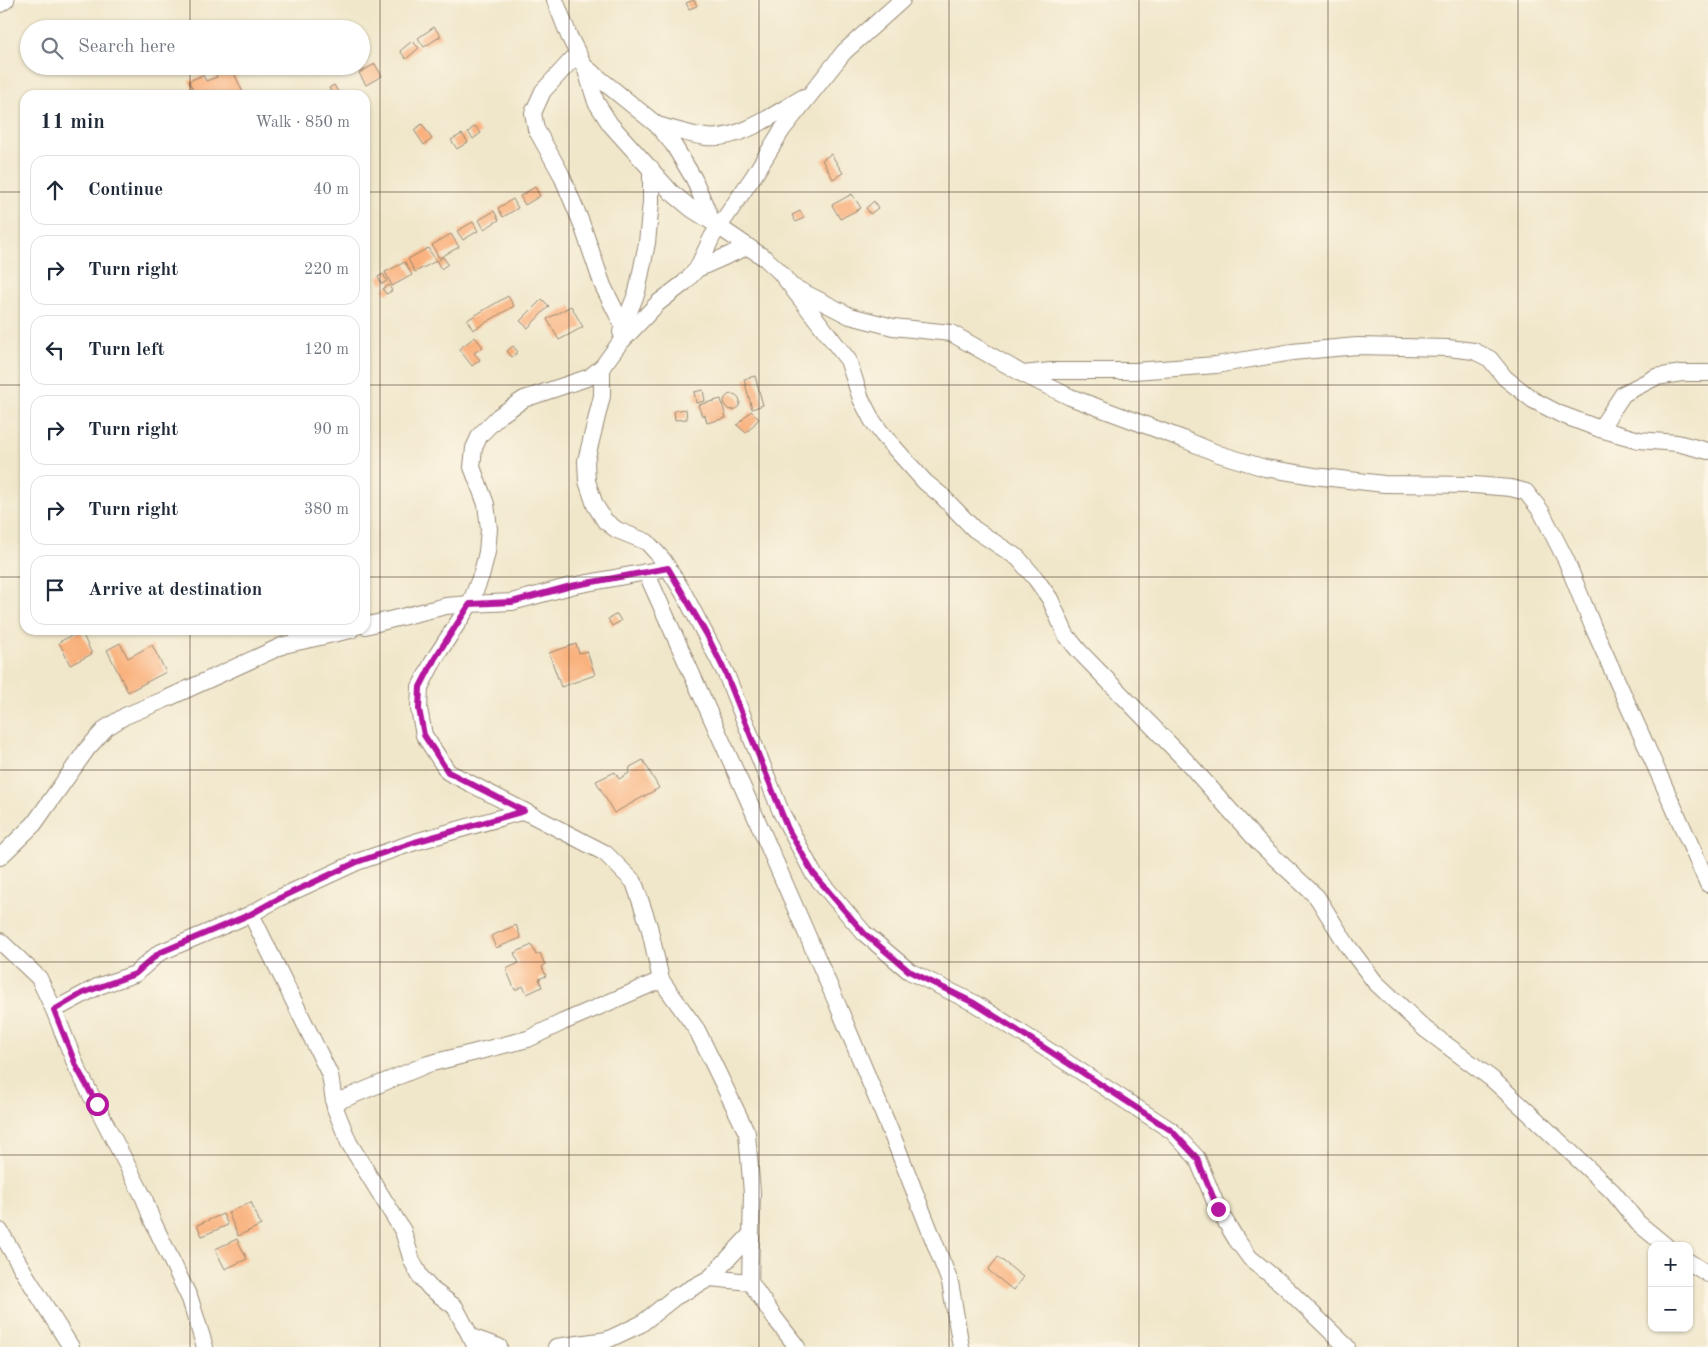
<!DOCTYPE html>
<html lang="en">
<head>
<meta charset="utf-8">
<style>
  :root { --surface:#fff; --page:#f2f2f3; --text:#1f2937; --muted:#747a83; --line:#e0e1e3 }
  body { margin:0; font-family:"Old Standard TT",serif; background:var(--page); color:var(--text) }
  .controls { position:absolute; right:15px; bottom:15px; display:grid; overflow:hidden; border-radius:10px; box-shadow:0 1px 4px #0004 }
  .controls button { width:45px; height:45px; display:grid; place-items:center; padding:0; border:0; border-bottom:1px solid var(--line); background:var(--surface); color:var(--text); font:25px sans-serif }
  .stop { position:absolute; width:15px; height:15px; margin:-11px; border:4px solid #b5179e; border-radius:50%; background:#fff }
  .stop.end { background:#b5179e; border-color:#fff; box-shadow:0 1px 5px #0008 }
  .list { margin:0; padding:0; list-style:none }
  h2 { display:flex; justify-content:space-between; align-items:center; height:65px; margin:0; padding:0 20px; font-size:21px }
  h2 small { font-size:16px; font-weight:400; color:var(--muted) }
  .list li { display:grid; grid-template-columns:32px 1fr auto; gap:15px; align-items:center; box-sizing:border-box; height:70px; margin:0 10px 10px; padding:0 10px; border:1px solid var(--line); border-radius:15px }
  .list b { display:block; font-size:19px; white-space:nowrap }
  .list em { font-size:16px; font-style:normal; color:var(--muted) }
  .icon { flex:none; width:28px; height:28px; fill:none; stroke:currentColor; stroke-width:2; stroke-linecap:round; stroke-linejoin:round }
  .map { position:relative; flex:none; width:1708px; height:1347px; overflow:hidden }
  .search { position:absolute; background:var(--surface); box-shadow:0 1px 4px #0004; left:20px; top:20px; width:350px; height:55px; display:flex; align-items:center; gap:12px; box-sizing:border-box; padding:0 18px; border-radius:28px; color:var(--muted); font-size:19px }
  .panel { position:absolute; background:var(--surface); box-shadow:0 1px 4px #0004; left:20px; top:90px; width:350px; height:545px; border-radius:15px }
  .map>svg:first-child { display:block }
  .building { fill:#f9b07c }
  .lines { fill:none; stroke-linecap:round; stroke-linejoin:round }
  .street-casing { stroke:#968874; stroke-width:18 }
  .street { stroke:#fff; stroke-width:16 }
  .route { stroke:#b5179e; stroke-width:6 }
  .grid { fill:none; stroke:#3b2a1e; stroke-width:1; stroke-opacity:0.55 }
</style>
</head>
<body>
<div class="map">
<svg width="1708" height="1347" viewBox="0 0 1708 1347">
  <rect width="100%" height="100%" fill="#fcf5e5"/>
  <filter id="ink" filterUnits="userSpaceOnUse"><feTurbulence type="fractalNoise" baseFrequency=".02" numOctaves="2"/><feDisplacementMap in="SourceGraphic" scale="10" xChannelSelector="R" yChannelSelector="G"/><feConvolveMatrix kernelMatrix="1 2 1 2 8 2 1 2 1" color-interpolation-filters="sRGB"/></filter>
  <filter id="wash" filterUnits="userSpaceOnUse"><feTurbulence type="fractalNoise" baseFrequency=".0096" numOctaves="4" result="noise"/><feDisplacementMap in="SourceGraphic" scale="20" xChannelSelector="R" yChannelSelector="G"/><feGaussianBlur stdDeviation="1.12" result="paint"/><feColorMatrix in="noise" values="0 0 0 0 0 0 0 0 0 0 0 0 0 0 0 0 0 1.4 0 .05"/><feComposite in="paint" operator="in"/></filter>
  <g filter="url(#wash)">
    <rect width="100%" height="100%" fill="#f0e7cb"/>
    <g id="blocks">
      <!-- building -->
      <g class="building">
        <polygon points="694,0 697,6 689,9 686,3"/>
        <polygon points="434,27 441,36 424,47 418,38"/>
        <polygon points="412,41 419,48 406,59 400,51"/>
        <polygon points="375,64 382,76 366,85 359,73"/>
        <polygon points="223,66 231,66 244,95 195,95 189,81 203,75 206,81 217,77 214,70"/>
        <polygon points="334,85 340,95 333,95 329,88"/>
        <polygon points="422,124 432,139 424,145 414,130"/>
        <polygon points="475,126 481,133 473,139 468,132"/>
        <polygon points="462,134 468,142 457,149 451,140"/>
        <polygon points="831,154 843,173 833,179 822,160"/>
        <polygon points="535,187 540,196 525,205 520,196"/>
        <polygon points="852,194 861,208 840,219 832,205"/>
        <polygon points="513,199 518,208 503,217 498,208"/>
        <polygon points="874,201 878,208 870,214 866,208"/>
        <polygon points="494,211 499,220 484,229 479,220"/>
        <polygon points="800,211 804,218 796,222 792,215"/>
        <polygon points="473,222 478,231 463,240 457,231"/>
        <polygon points="451,234 459,247 439,258 432,245"/>
        <polygon points="428,248 436,261 415,272 408,259"/>
        <polygon points="443,257 448,264 441,269 437,262"/>
        <polygon points="405,262 412,275 392,286 385,272"/>
        <polygon points="383,274 387,281 382,284 378,277"/>
        <polygon points="389,285 392,291 386,294 383,289"/>
        <polygon points="508,296 514,306 473,330 467,320"/>
        <polygon points="542,299 549,306 528,328 520,321"/>
        <polygon points="571,306 583,327 559,340 547,319"/>
        <polygon points="475,337 483,347 474,353 480,360 472,366 459,349"/>
        <polygon points="513,346 518,352 512,357 507,351"/>
        <polygon points="755,376 763,405 752,409 744,379"/>
        <polygon points="703,390 705,401 696,403 694,392"/>
        <circle cx="732" cy="402" r="8"/>
        <polygon points="721,399 726,418 707,423 705,415 702,416 698,405"/>
        <polygon points="686,409 687,419 675,420 674,411"/>
        <polygon points="751,411 759,419 746,433 737,425"/>
        <polygon points="617,614 621,621 612,626 608,619"/>
        <polygon points="81,631 92,654 70,665 59,642"/>
        <polygon points="120,643 128,658 152,645 166,672 128,692 107,650"/>
        <polygon points="576,644 579,653 587,651 595,675 561,687 549,653"/>
        <polygon points="643,760 659,788 614,813 596,781 615,772 619,779 629,773 630,767"/>
        <polygon points="516,925 521,938 496,948 491,936"/>
        <polygon points="532,945 536,955 540,953 545,965 542,967 546,976 539,979 542,987 527,994 523,986 515,990 506,969 519,963 514,953"/>
        <polygon points="251,1202 261,1225 238,1236 228,1212"/>
        <polygon points="223,1214 228,1225 202,1236 197,1225"/>
        <polygon points="237,1239 247,1259 225,1269 215,1249"/>
        <polygon points="998,1257 1023,1277 1013,1290 988,1270"/>
      </g>
    </g>
  </g>
  <g filter="url(#ink)">
    <use href="#blocks" fill-opacity="0" stroke="#968874" stroke-width="1"/>
    <g class="lines">
      <defs>
        <g id="street">
          <polyline points="555,0 569,36 584,66 657,125 673,144 694,179 712,222 766,259 779,271 791,286 850,316 893,327 951,333 1023,374 1051,371 1134,371 1216,365 1292,352 1357,346 1448,348 1474,351 1490,359 1505,378 1533,400 1560,414 1600,429 1639,440 1677,443 1708,451"/>
          <polyline points="0,4 6,0"/>
          <polyline points="578,53 543,91 533,113 536,129 561,174 581,222 603,286 623,326"/>
          <polyline points="585,67 596,102 610,124 671,192 693,210 712,222"/>
          <path d="M657 125C673 129 690 135 706 137 739 141 776 113 804 97"/>
          <polyline points="697,269 747,247"/>
          <polyline points="793,289 848,360 861,399 872,420 883,435 925,482 942,496 974,529 1018,558 1036,579 1050,599 1066,635 1079,651 1189,764 1259,843 1317,897 1347,945 1375,982 1425,1029 1492,1079 1528,1112 1613,1192 1638,1223 1666,1246"/>
          <polyline points="621,332 637,292 647,243 651,202 651,168"/>
          <polyline points="602,367 602,396 586,461 587,481 595,505 605,521 617,530 647,542 663,560 683,592 726,674 781,812 813,873 864,933 909,971 974,1003 1034,1041 1172,1131 1197,1158 1218,1209 1236,1239 1250,1258 1283,1285 1347,1347"/>
          <polyline points="1023,374 1070,397 1183,439 1219,454 1265,468 1314,476 1384,484 1474,485 1511,488 1526,492 1541,511 1566,560 1593,627 1708,884"/>
          <polyline points="1600,429 1623,394 1656,377 1682,373 1708,373"/>
          <polyline points="646,572 747,797 836,1001 897,1147 950,1282 961,1347"/>
          <polyline points="365,626 446,606 470,604 482,573 487,552 489,529 486,504 472,467 474,448 480,435 499,416 524,399 590,377 602,367 619,344 658,303 684,283 697,269 712,237 755,174 782,130 844,52 902,0"/>
          <polyline points="524,811 605,853 634,882 649,926 661,980 697,1030 747,1133 752,1193 750,1282 774,1317 797,1347"/>
          <polyline points="0,857 34,824 87,749 106,728 125,716 166,699 284,645 351,630"/>
          <polyline points="251,914 330,1075 335,1108 349,1143 403,1231 412,1261 420,1276 430,1288 455,1307 476,1347"/>
          <polyline points="0,941 39,978 54,1010 77,1068 144,1198 152,1220 190,1299 205,1347"/>
          <polyline points="54,1010 99,986 135,974 159,953 251,914 279,898 357,862 415,842 524,811 448,772 424,735 419,709 420,687 435,658 470,604 512,602 571,586 668,568"/>
          <polyline points="334,1103 428,1064 528,1039 563,1022 661,980"/>
          <polyline points="0,1231 27,1277 71,1347"/>
          <polyline points="1689,1262 1708,1274"/>
          <polyline points="710,1278 751,1234"/>
          <polyline points="471,1337 499,1347"/>
          <polyline points="556,1347 607,1340 641,1324 675,1297 710,1278 750,1282"/>
        </g>
      </defs>
      <!-- street casing -->
      <use href="#street" class="street-casing"/>
      <!-- street -->
      <use href="#street" class="street"/>
    </g>
  </g>
  <g class="lines" filter="url(#ink)">
    <!-- route -->
    <polyline class="route" points="97,1104 77,1068 54,1010 83,993 135,974 159,953 251,914 280,898 357,862 415,842 524,811 448,772 424,735 419,709 420,687 435,658 470,604 512,602 571,586 668,568 707,635 726,674 788,829 813,873 834,898 864,933 909,971 974,1003 1034,1041 1172,1131 1197,1158 1218,1209"/>
  </g>
  <!-- grid -->
  <path class="grid" d="M190 0V29M380 0V1347M569 0V1347M759 0V1347M949 0V1347M1139 0V1347M1328 0V1347M1518 0V1347M190 66V95M0 192H25M365 192H1708M0 385H25M365 385H1708M0 577H25M365 577H1708M190 630V1347M0 770H1708M0 962H1708M0 1155H1708"/>
</svg>
<div class="controls">
<button>+</button>
<button>−</button>
</div>
<div class="stop" style="left:97px;top:1104px"></div>
<div class="stop end" style="left:1218px;top:1209px"></div>
<div class="search"><svg class="icon" aria-label="search" viewBox="0 0 24 24"><circle cx="10" cy="10" r="6"/><path d="M15 15l6 6"/></svg>Search here</div>
<section class="panel">
<h2>11 min<small>Walk · 850 m</small></h2>
<ul class="list">
<li><svg class="icon" aria-label="ahead" viewBox="0 0 24 24"><path d="M12 20V5M6 11l6-6 6 6"/></svg><div><b>Continue</b></div><em>40 m</em></li>
<li><svg class="icon" aria-label="right" viewBox="0 0 24 24"><path d="M7 20v-9h11M14 6l5 5-5 5"/></svg><div><b>Turn right</b></div><em>220 m</em></li>
<li><svg class="icon" aria-label="left" viewBox="0 0 24 24"><path d="M17 20v-9H6M10 6l-5 5 5 5"/></svg><div><b>Turn left</b></div><em>120 m</em></li>
<li><svg class="icon" aria-label="right" viewBox="0 0 24 24"><path d="M7 20v-9h11M14 6l5 5-5 5"/></svg><div><b>Turn right</b></div><em>90 m</em></li>
<li><svg class="icon" aria-label="right" viewBox="0 0 24 24"><path d="M7 20v-9h11M14 6l5 5-5 5"/></svg><div><b>Turn right</b></div><em>380 m</em></li>
<li><svg class="icon" aria-label="arrive" viewBox="0 0 24 24"><path d="M6 21V4h12l-3 4 3 4H6"/></svg><div><b>Arrive at destination</b></div></li>
</ul>
</section>
</div>
</body>
</html>
